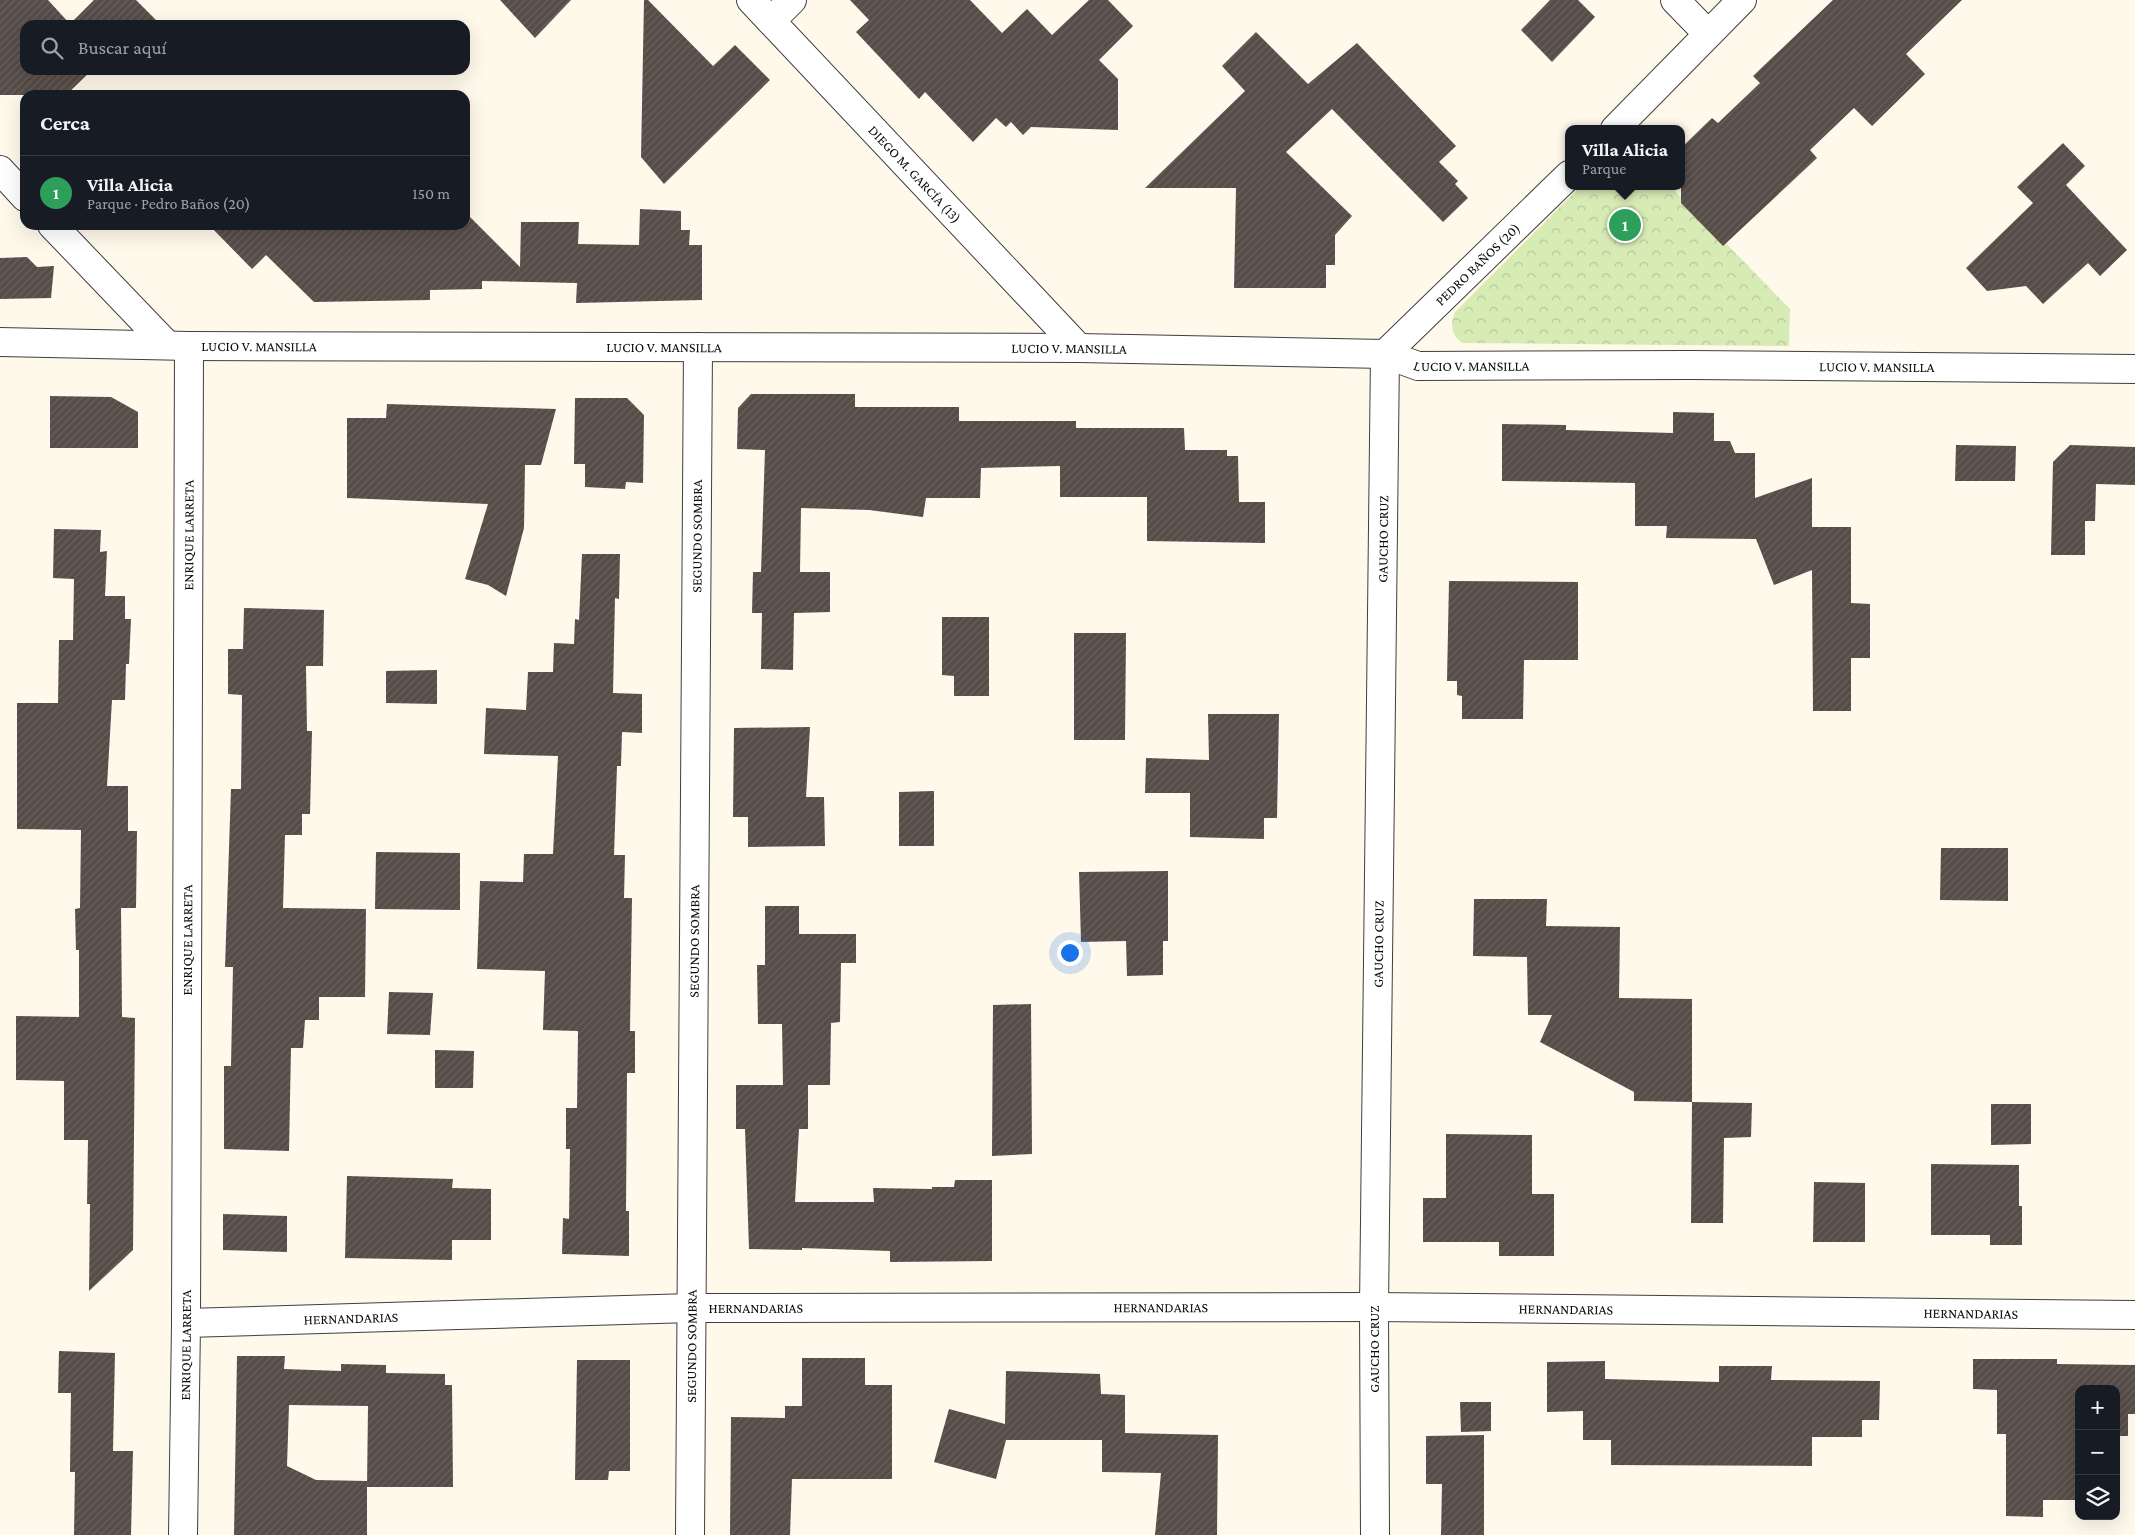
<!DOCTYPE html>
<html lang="es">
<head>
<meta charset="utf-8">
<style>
  :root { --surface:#171b24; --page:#242831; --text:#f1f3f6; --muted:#9ea1a6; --line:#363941; --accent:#b45309 }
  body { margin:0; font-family:"Crimson Pro",serif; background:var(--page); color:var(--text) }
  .controls { position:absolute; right:15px; bottom:15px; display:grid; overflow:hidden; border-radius:10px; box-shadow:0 5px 20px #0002 }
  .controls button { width:45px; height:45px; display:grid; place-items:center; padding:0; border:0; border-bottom:1px solid var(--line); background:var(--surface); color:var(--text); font:25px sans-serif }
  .you { position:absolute; left:1069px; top:952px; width:18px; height:18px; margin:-12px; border:4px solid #fff; border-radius:50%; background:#1a73e8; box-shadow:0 0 0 8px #1a73e833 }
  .badge { display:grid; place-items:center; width:32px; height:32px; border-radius:50%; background:var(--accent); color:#fff; font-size:16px; font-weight:700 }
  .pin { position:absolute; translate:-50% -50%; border:2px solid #fff; box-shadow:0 1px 5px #0006 }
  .popup { position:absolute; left:1565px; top:125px; width:120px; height:65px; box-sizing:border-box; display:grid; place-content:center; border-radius:10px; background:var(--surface); filter:drop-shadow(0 1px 4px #0005); font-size:16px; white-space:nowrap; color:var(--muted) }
  .popup b { font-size:19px; color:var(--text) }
  .popup::after { content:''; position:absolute; left:50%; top:100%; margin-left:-10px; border:10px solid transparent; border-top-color:var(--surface) }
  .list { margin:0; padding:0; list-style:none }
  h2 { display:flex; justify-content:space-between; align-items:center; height:65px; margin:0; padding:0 20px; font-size:21px }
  h2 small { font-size:16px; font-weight:400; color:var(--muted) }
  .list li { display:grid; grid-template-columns:32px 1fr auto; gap:15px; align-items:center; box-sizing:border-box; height:75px; padding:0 20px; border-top:1px solid var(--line) }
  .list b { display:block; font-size:19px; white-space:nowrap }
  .list p { margin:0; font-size:16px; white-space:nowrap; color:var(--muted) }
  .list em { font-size:16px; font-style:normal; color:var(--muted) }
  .icon { flex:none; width:28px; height:28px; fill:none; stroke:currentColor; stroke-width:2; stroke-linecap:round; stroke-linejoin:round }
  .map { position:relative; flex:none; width:2135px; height:1535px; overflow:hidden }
  .search { position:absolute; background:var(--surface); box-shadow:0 5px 20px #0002; left:20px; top:20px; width:450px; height:55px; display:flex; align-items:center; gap:12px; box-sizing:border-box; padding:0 18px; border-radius:15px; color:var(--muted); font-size:19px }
  .panel { position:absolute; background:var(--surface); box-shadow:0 5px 20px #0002; left:20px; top:90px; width:450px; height:140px; border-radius:15px }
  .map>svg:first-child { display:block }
  .park { fill:url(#park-crowns) }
  .building { fill:url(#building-hatch) }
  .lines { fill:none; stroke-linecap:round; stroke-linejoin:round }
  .street-casing { stroke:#3f3f3f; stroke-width:30 }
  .street { stroke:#fff; stroke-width:28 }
  .labels { text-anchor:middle; stroke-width:5; stroke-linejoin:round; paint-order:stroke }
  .street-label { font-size:14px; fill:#0c0c0c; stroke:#fff }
</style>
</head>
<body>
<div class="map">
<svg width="2135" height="1535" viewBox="0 0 2135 1535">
  <defs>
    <pattern id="park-crowns" width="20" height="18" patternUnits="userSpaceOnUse" patternTransform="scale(1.25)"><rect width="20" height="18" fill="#d7ebb4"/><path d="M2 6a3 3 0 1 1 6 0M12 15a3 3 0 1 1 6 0" fill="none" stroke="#b7c89a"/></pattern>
    <pattern id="building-hatch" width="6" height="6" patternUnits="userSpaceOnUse" patternTransform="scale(1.25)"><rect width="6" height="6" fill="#564c48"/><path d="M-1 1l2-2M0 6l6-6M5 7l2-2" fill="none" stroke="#69615e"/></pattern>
  </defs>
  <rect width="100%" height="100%" fill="#fff9ec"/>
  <!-- park -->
  <path class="park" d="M1581 186H1670L1790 309 1789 346 1462 343C1451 335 1450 324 1455 312Z"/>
  <!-- building -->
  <g class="building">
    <polygon points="0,0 48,0 70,24 94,0 136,0 161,25 25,25 25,70 92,70 66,95 0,95"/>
    <polygon points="500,0 571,0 535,38"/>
    <polygon points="644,0 648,0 713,66 735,45 770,80 664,184 641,157"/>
    <polygon points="850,0 970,0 1002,33 1027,9 1052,35 1089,0 1108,0 1133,26 1099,60 1118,79 1118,130 1031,127 1023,135 1011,122 1006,127 996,118 973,142 925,92 919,99 856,32 869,20"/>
    <polygon points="1550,0 1578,0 1595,17 1552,62 1521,30"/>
    <polygon points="1833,0 1962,0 1906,54 1925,74 1872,126 1854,108 1810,150 1817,158 1723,246 1681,203 1681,148 1712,118 1718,123 1760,83 1753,76"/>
    <polygon points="1256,32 1308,84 1357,43 1456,146 1439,162 1458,181 1455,184 1468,198 1443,222 1332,109 1286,152 1352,216 1335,235 1335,265 1326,265 1326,288 1234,288 1236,188 1145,188 1245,91 1222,66"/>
    <polygon points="2063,143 2085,166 2066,185 2127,250 2100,276 2088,263 2043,304 2026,286 1987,291 1966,268 2033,203 2017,187"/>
    <polygon points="640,209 681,211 681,230 690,230 689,245 702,245 702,300 576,303 577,283 482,281 482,289 430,290 430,300 314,302 266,255 252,269 209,225 465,225 465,216 467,214 520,267 521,222 579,222 578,244 639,245"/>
    <polygon points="27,257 37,267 54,266 51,298 0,299 0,258"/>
    <polygon points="751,394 855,394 855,407 959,407 959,421 1076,421 1076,428 1184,428 1185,450 1227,450 1227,456 1238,456 1239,502 1265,502 1265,543 1147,541 1147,497 1060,497 1060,466 981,468 980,498 926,498 923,517 869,510 801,508 800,572 830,572 830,612 794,613 793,670 761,669 762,613 752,613 753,572 761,572 765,450 737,449 738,408"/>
    <polygon points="50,396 111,397 138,412 138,448 50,448"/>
    <polygon points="575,398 627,398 644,415 643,483 626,482 625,489 585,487 585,464 574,464"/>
    <polygon points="387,404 556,409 541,465 525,465 524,528 506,596 488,585 465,579 488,504 347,498 347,418 386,418"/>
    <polygon points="1673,412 1714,413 1714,441 1730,441 1735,453 1755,453 1755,498 1812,478 1812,527 1851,527 1851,603 1870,604 1870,658 1851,658 1851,711 1813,711 1812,570 1774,585 1756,539 1666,538 1667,526 1635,526 1635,483 1502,481 1502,424 1566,425 1566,430 1673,433"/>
    <polygon points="1956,445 2016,446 2015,481 1955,481"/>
    <polygon points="2070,445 2135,447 2135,485 2096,484 2095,521 2085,521 2085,555 2051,555 2053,462"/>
    <polygon points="54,529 101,530 100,552 107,551 105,596 125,596 125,619 131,619 129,664 126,664 125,700 112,700 107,786 128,786 128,831 137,831 136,908 121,908 122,1017 135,1018 133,1250 89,1291 90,1204 87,1204 88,1140 64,1140 64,1081 16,1080 16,1016 79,1017 79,950 76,950 75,909 80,908 81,830 17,829 17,703 58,703 59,640 73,640 74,579 53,578"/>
    <polygon points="582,554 620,554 619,599 615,598 613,693 642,694 642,733 622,732 621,766 617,766 614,855 625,855 624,898 632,898 630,1031 635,1031 635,1073 627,1073 626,1211 629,1211 629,1256 562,1254 563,1218 569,1219 570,1149 566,1149 566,1108 577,1108 578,1031 543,1030 545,971 477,969 480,881 523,882 524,854 553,854 558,756 484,754 486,708 526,710 528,672 553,672 554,643 574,644 575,619 579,620"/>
    <polygon points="1449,581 1578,582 1578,660 1524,660 1523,719 1462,719 1462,696 1457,695 1457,681 1447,681"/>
    <polygon points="244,608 324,610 323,666 306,666 307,731 312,731 310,814 302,814 302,835 285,835 283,908 366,909 365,997 319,997 319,1020 305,1020 303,1048 291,1048 289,1151 224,1149 224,1066 231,1066 233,967 225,967 231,789 241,789 242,695 228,694 228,649 243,649"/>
    <polygon points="942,617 989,617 989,696 954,696 954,676 942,675"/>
    <polygon points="1074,633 1126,633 1125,740 1074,740"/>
    <polygon points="437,670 437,704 386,703 386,671"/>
    <polygon points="1208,714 1279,714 1277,818 1264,818 1264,839 1190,837 1190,793 1145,793 1146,758 1209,760"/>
    <polygon points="810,727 806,797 824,797 825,846 748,847 748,817 733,817 734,728"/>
    <polygon points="934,791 934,846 899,846 899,792"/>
    <polygon points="1941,848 2008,848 2008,901 1940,900"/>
    <polygon points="376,852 460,853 460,910 375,909"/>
    <polygon points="1168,871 1168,941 1163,941 1163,975 1127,976 1126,941 1081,942 1079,872"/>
    <polygon points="1474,899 1547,899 1546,926 1620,927 1619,998 1692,999 1692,1102 1634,1101 1634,1092 1540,1042 1552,1015 1528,1015 1527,957 1473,956"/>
    <polygon points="765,906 799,906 799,934 856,934 856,963 841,963 840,1022 831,1023 830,1085 783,1085 782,1024 758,1024 757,965 765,965"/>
    <polygon points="389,992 433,993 430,1035 387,1034"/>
    <polygon points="1031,1004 1032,1154 992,1156 993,1005"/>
    <polygon points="435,1050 474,1051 473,1088 435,1088"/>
    <polygon points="736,1085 808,1085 808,1129 799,1129 795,1202 874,1202 873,1188 932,1189 932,1187 954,1187 955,1180 992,1180 992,1261 890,1262 890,1251 802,1248 802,1250 749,1249 745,1129 736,1129"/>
    <polygon points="1692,1102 1752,1103 1751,1137 1724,1138 1723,1223 1691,1223"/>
    <polygon points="1991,1104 2031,1104 2031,1144 1991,1145"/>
    <polygon points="1446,1134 1532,1135 1532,1194 1554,1194 1554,1256 1499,1256 1499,1242 1423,1242 1423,1198 1446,1198"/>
    <polygon points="1931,1164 2019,1165 2019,1206 2022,1206 2022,1245 1990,1245 1990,1235 1931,1235"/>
    <polygon points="347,1176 453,1179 452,1188 491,1189 491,1240 452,1240 452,1260 345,1258"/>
    <polygon points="1814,1182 1865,1183 1865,1242 1813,1242"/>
    <polygon points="223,1214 287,1216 287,1252 223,1250"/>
    <polygon points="59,1351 115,1353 113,1451 133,1451 131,1535 74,1535 75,1472 70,1472 71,1393 58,1393"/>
    <polygon points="237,1356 285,1356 284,1369 341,1371 341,1364 386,1365 386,1373 445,1374 445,1385 452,1385 453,1487 367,1487 368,1406 289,1405 287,1466 316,1480 367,1481 367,1535 234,1535"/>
    <polygon points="802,1358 865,1358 865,1385 892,1385 892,1479 792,1479 790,1535 730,1535 731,1417 785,1418 785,1406 802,1406"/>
    <polygon points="1973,1359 2057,1359 2057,1364 2135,1365 2135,1414 2128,1414 2128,1436 2116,1436 2116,1389 2079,1389 2079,1500 2043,1500 2043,1517 2006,1516 2006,1434 1997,1434 1997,1390 1973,1389"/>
    <polygon points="577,1360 630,1360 630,1471 609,1471 608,1480 575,1480"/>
    <polygon points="1605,1361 1605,1379 1719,1382 1719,1366 1772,1366 1771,1380 1880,1381 1879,1420 1862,1420 1862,1437 1812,1437 1812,1466 1611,1465 1611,1440 1583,1440 1583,1411 1547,1412 1547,1362"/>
    <polygon points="1006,1371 1100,1374 1101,1394 1125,1395 1125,1433 1218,1435 1217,1535 1155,1535 1161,1473 1102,1472 1102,1440 1006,1440 996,1479 934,1462 949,1409 1005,1424"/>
    <polygon points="1460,1402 1491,1402 1491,1431 1461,1432"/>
    <polygon points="1484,1435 1484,1535 1441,1535 1442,1484 1426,1484 1426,1436"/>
  </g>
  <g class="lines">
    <defs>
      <g id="street">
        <path id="s1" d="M751 0 1079 348"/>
        <polyline points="1675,0 1708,34"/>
        <polyline points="771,21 792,0"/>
        <polyline points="1615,129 1742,0"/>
        <polyline points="0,170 25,197"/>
        <polyline points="52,225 167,345"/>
        <path id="s2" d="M0 342 189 346 1079 348 1385 354 1418 366 1691 365 2135 369"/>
        <path id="s3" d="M186 1323 691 1308 1374 1307 2135 1315"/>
        <path id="s4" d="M183 1535 186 1323 189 346"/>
        <path id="s5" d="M690 1535 698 347"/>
        <path id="s6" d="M1375 1535 1374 1307 1385 354 1569 175"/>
      </g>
    </defs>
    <!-- street casing -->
    <use href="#street" class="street-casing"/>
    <!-- street -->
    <use href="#street" class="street"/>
  </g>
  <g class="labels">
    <!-- street labels -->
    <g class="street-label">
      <text dy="5" stroke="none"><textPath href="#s1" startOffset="239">DIEGO M. GARCÍA (13)</textPath></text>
      <text dy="5" stroke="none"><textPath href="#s6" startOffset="1310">PEDRO BAÑOS (20)</textPath></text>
      <text dy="5" stroke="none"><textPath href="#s2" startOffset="259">LUCIO V. MANSILLA</textPath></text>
      <text dy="5" stroke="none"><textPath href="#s2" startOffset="664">LUCIO V. MANSILLA</textPath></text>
      <text dy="5" stroke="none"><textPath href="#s2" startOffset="1069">LUCIO V. MANSILLA</textPath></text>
      <text dy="5" stroke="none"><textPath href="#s2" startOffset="1474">LUCIO V. MANSILLA</textPath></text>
      <text dy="5" stroke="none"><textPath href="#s2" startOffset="1879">LUCIO V. MANSILLA</textPath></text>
      <text dy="5" stroke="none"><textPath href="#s4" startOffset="1000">ENRIQUE LARRETA</textPath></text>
      <text dy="5" stroke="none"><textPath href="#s5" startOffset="999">SEGUNDO SOMBRA</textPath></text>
      <text dy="5" stroke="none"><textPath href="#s6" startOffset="996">GAUCHO CRUZ</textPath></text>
      <text dy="5" stroke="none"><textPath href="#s4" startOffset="595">ENRIQUE LARRETA</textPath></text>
      <text dy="5" stroke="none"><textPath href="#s5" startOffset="594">SEGUNDO SOMBRA</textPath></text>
      <text dy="5" stroke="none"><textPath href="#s6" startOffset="591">GAUCHO CRUZ</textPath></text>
      <text dy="5" stroke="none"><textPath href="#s3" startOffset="975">HERNANDARIAS</textPath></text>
      <text dy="5" stroke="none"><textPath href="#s3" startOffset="570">HERNANDARIAS</textPath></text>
      <text dy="5" stroke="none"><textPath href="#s3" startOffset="1380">HERNANDARIAS</textPath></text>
      <text dy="5" stroke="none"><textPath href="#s3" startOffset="1785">HERNANDARIAS</textPath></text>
      <text dy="5" stroke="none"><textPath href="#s3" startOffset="165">HERNANDARIAS</textPath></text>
      <text dy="5" stroke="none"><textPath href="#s4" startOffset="190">ENRIQUE LARRETA</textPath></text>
      <text dy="5" stroke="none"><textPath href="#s5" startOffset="189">SEGUNDO SOMBRA</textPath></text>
      <text transform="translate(1374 1349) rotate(-90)" y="5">GAUCHO CRUZ</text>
    </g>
  </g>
</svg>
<div class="controls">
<button>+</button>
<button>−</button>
<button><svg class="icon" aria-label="layers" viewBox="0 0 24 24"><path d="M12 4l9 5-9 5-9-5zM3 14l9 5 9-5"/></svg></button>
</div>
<div class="you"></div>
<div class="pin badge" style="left:1625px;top:225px;background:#2e9e5b">1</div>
<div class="popup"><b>Villa Alicia</b>Parque</div>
<div class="search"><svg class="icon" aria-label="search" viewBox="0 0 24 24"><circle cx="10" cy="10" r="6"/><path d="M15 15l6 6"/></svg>Buscar aquí</div>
<section class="panel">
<h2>Cerca<small></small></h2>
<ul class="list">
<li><span class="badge" style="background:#2e9e5b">1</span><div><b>Villa Alicia</b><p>Parque · Pedro Baños (20)</p></div><em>150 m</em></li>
</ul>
</section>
</div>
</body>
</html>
